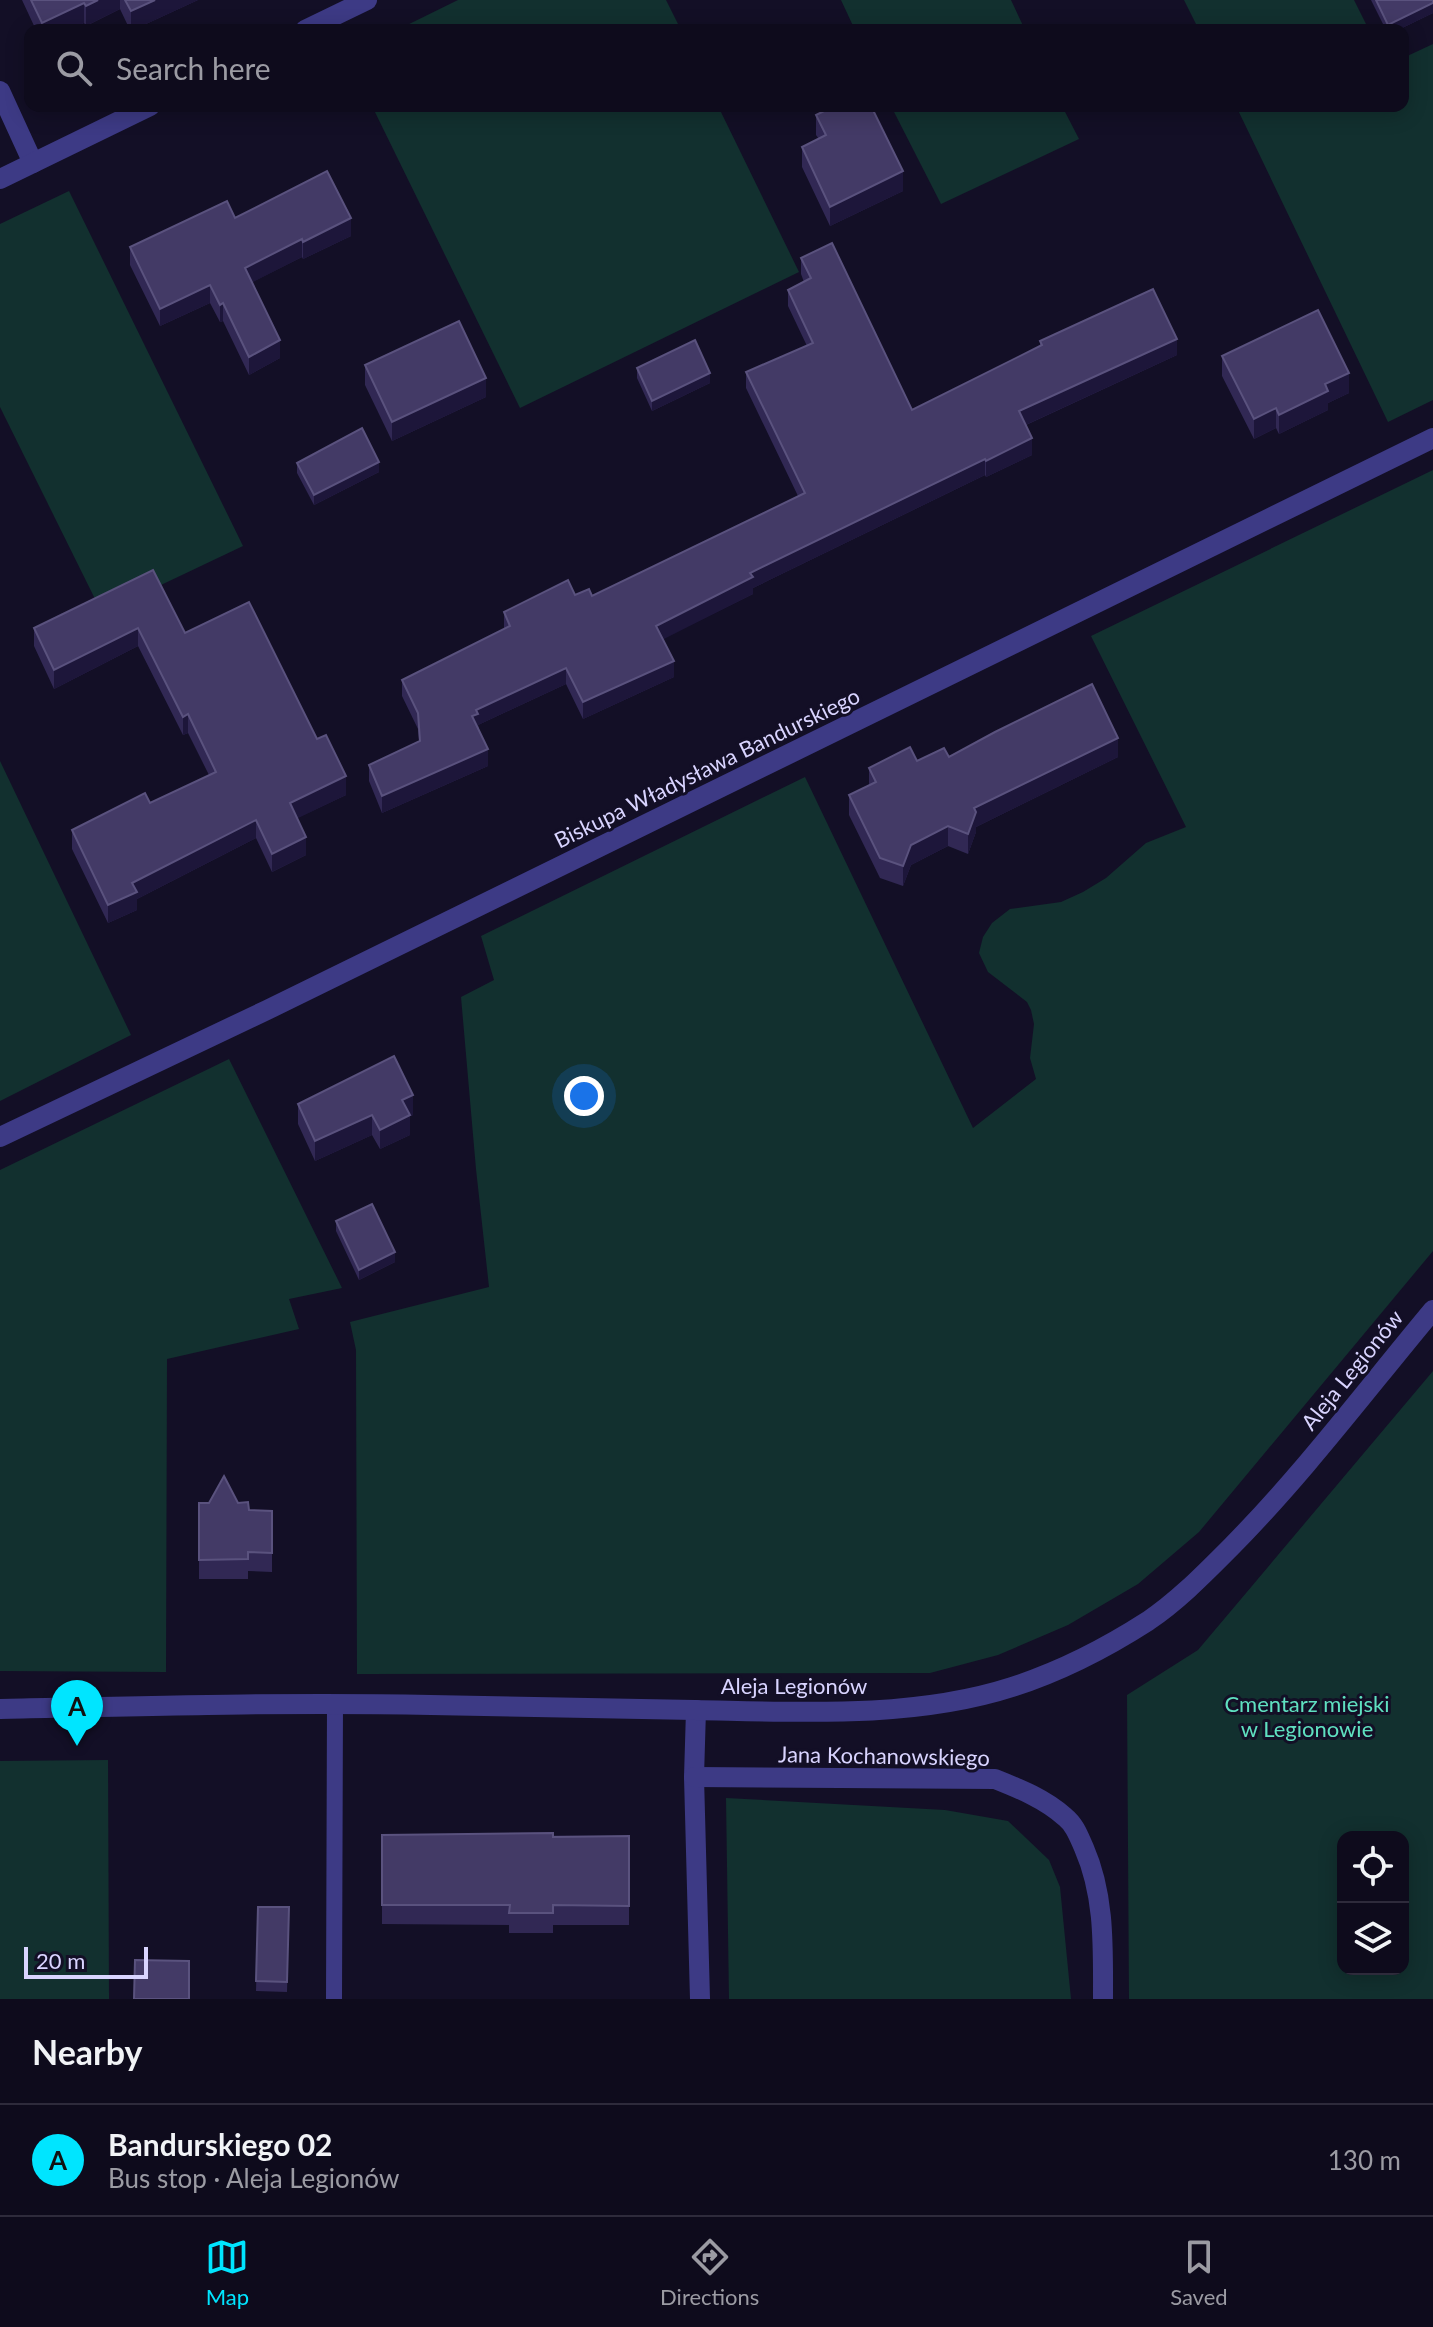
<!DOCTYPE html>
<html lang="en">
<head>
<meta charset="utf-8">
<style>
  :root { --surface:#0e0b1c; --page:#1c1929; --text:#f1f3f6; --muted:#9b9ba3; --line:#2e2b3b; --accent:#00e5ff }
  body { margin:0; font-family:Lato,sans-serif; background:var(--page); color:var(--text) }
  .controls { position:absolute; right:24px; bottom:24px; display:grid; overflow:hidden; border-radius:16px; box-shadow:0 4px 20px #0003 }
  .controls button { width:72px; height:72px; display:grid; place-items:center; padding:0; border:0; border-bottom:2px solid var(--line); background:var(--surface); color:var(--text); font:40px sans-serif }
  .scale { position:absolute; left:24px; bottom:20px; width:124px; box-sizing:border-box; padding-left:8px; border:4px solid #d9d4ff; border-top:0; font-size:22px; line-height:28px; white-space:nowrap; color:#d9d4ff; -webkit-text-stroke:6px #130f26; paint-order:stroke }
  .you { position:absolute; left:584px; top:1096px; width:28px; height:28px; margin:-20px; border:6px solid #fff; border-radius:50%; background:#1a73e8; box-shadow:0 0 0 12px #1a73e833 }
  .badge { display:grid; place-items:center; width:52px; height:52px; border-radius:50%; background:var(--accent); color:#111; font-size:26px; font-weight:700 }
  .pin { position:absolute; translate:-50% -66px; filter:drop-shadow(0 2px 4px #0008) }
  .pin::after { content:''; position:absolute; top:42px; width:28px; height:24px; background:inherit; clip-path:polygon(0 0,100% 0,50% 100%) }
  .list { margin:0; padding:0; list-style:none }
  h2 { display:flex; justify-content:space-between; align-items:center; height:104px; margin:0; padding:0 32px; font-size:34px }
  h2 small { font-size:26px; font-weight:400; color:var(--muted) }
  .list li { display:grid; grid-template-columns:52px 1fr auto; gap:24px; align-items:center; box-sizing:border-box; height:112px; padding:0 32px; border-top:2px solid var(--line) }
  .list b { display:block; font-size:30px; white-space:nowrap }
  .list p { margin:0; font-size:26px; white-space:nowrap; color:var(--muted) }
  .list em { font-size:26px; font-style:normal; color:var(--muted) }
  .icon { flex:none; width:44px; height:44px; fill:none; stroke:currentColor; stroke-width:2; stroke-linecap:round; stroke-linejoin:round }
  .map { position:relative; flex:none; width:1433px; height:1999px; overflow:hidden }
  .search { position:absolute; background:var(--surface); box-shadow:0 4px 20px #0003; left:24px; right:24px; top:24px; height:88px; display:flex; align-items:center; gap:20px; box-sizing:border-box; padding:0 28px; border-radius:16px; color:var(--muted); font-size:30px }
  .sheet { height:216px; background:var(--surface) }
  nav { display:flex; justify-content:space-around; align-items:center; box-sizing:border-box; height:112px; border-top:2px solid var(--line); background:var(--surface); font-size:22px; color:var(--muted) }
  nav a { display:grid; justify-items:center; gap:4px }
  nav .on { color:var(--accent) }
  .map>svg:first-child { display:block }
  .green { fill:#12302f; fill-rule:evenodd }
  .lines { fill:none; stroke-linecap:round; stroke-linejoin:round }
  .service { stroke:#3d3a85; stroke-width:16 }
  .minor { stroke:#3d3a85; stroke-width:20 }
  .tertiary { stroke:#3d3a85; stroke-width:20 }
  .wall { fill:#312854 }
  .shaded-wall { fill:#1d163a }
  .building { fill:#433a66; stroke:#5a527e; stroke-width:2 }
  .labels { text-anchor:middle; stroke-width:6; stroke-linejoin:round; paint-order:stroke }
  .street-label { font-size:22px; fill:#d9d4ff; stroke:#130f26 }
  .park-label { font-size:22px; fill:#5fe0c0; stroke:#130f26 }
</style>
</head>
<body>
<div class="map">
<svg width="1433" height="1999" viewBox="0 0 1433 1999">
  <rect width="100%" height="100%" fill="#130f26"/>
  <!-- green -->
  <g class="green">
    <polygon points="458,0 666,0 681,30 397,30"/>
    <polygon points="841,0 1011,0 1025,30 855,30"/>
    <polygon points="1184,0 1354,0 1369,30 1199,30"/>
    <polygon points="1433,44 1433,400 1388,422 1236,106 1403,106 1403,58"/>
    <polygon points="372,106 718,106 799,272 520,408"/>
    <polygon points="891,106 1062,106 1079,139 941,204"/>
    <polygon points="69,191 243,546 102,613 0,407 0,224"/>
    <polygon points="1433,470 1433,1251 1199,1532 1138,1584 1068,1625 998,1655 930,1673 357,1674 356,1350 350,1322 489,1287 476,1169 461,997 494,980 481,936 805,777 973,1128 1036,1079 1030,1058 1034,1024 1031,1010 1027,1002 988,972 979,953 983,937 992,923 1010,909 1061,902 1083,892 1106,878 1146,843 1186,827 1091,636"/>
    <polygon points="0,761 131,1035 0,1101"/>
    <polygon points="229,1059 342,1288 289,1299 299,1329 167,1359 166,1672 0,1671 0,1170"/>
    <path d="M1433 1371V1999H1129L1127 1695 1198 1650ZM1343 1837H1403V1969H1343Z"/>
    <polygon points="108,1760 109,1999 0,1999 0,1761"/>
    <polygon points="726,1798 945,1810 1008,1821 1049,1860 1060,1887 1071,1999 729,1999"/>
  </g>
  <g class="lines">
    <!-- service -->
    <polyline class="service" points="334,1999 335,1703"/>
    <!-- minor -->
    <g class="minor">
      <polyline points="305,30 367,0"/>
      <polyline points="0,91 33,163"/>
      <polyline points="0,179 150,106"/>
      <polyline points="0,1137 267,1010 1433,438"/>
      <polyline points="696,1710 694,1777 700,1999"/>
      <path d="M694 1777 995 1779C1020 1789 1045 1799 1065 1817 1075 1825 1079 1837 1084 1848 1105 1896 1103 1947 1103 1999"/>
    </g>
    <!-- tertiary -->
    <path class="tertiary" d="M0 1709C144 1706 287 1702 431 1705 519 1706 607 1708 695 1710 797 1712 913 1719 1012 1687 1059 1672 1106 1648 1148 1621 1179 1600 1205 1573 1231 1547 1304 1473 1367 1389 1433 1310"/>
  </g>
  <!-- wall -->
  <g class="wall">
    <polygon points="22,0 198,0 133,30 130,30 120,9 86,26 84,23 69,30 36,30"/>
    <polygon points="1371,0 1433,0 1433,13 1398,30 1386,30"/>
    <polygon points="816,115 903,191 830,226 802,167 802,147 819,139 816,135"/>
    <polygon points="235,218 351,236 303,259 302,257 252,282 280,358 249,375 223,321 220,322 210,303 160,326 130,265 130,247"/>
    <polygon points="801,258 912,410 1040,346 1040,341 1177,355 1026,425 1032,455 986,477 985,475 753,588 753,594 662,639 674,677 583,719 566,684 478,725 488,766 382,813 369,781 369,765 419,741 418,729 402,696 402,680 504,629 504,612 575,595 592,596 798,496 746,388 746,372 807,346 788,306 788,290 804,282 801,274"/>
    <polygon points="1222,356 1349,393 1328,403 1328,410 1279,434 1276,428 1254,439 1222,376"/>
    <polygon points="365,365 486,397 392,441 365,385"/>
    <polygon points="637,368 710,383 652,411 637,378"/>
    <polygon points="297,463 379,472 314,505 297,473"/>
    <polygon points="153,570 185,633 346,795 297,818 306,855 272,872 256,838 137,899 137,910 108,923 72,849 72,830 150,803 209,775 188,733 183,735 138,646 54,689 34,646 34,628"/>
    <polygon points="949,757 1118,757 976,827 976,832 968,854 948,846 911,865 903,886 880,878 849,815 849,795 869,785 869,768"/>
    <polygon points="298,1104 413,1115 410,1116 410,1135 380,1149 372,1135 315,1161 298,1124"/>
    <polygon points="336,1221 395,1262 359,1280 336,1231"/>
    <polygon points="199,1503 238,1503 249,1510 272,1511 272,1572 248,1571 248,1579 199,1579"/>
    <polygon points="382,1835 629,1836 629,1925 553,1925 553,1933 509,1933 509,1925 382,1924"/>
    <polygon points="258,1907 289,1907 287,1992 256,1991"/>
  </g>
  <!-- shaded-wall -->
  <g class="shaded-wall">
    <polygon points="98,0 120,0 120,9 86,26 86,6"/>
    <polygon points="155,0 198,0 133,30 131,30 131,11"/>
    <polygon points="84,3 84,23 69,30 42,30 42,23"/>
    <polygon points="1433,3 1433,13 1398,30 1388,30 1388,25"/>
    <polygon points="903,171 903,191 830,226 830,207"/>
    <polygon points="351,218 351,236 303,259 303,242"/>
    <polygon points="302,239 302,257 245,286 245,268"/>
    <polygon points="210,285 210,303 160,326 160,309"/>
    <polygon points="223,303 223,321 220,322 220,305"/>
    <polygon points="1177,339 1177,355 1019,428 1019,411"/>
    <polygon points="280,340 280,358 249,375 249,357"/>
    <polygon points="710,373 710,383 652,411 652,401"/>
    <polygon points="1349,373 1349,393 1328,403 1328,410 1279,434 1279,415 1325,384"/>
    <polygon points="486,378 486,397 392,441 392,422"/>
    <polygon points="1276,408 1276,428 1254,439 1254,419"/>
    <polygon points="1032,438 1032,455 986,477 986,461"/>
    <polygon points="985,459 985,475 753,588 753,594 656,643 656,626 750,573"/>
    <polygon points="379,462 379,472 314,505 314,495"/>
    <polygon points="138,628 138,646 54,689 54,670"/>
    <polygon points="674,661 674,677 583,719 583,702"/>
    <polygon points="566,668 566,684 478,725 478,730 472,716 476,710"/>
    <polygon points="188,714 188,733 183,735 183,717"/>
    <polygon points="1118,738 1118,757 976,827 976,832 968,854 968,834 974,808"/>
    <polygon points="488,749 488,766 382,813 382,796"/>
    <polygon points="346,776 346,795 290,822 290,803"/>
    <polygon points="256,820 256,838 137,899 137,910 108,923 108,905 132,883"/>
    <polygon points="948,826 948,846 911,865 903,886 903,866 911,845"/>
    <polygon points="306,837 306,855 272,872 272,854"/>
    <polygon points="413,1095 413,1115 410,1116 410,1135 380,1149 380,1130 402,1100"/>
    <polygon points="372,1115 372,1135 315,1161 315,1141"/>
    <polygon points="395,1252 395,1262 359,1280 359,1270"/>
  </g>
  <!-- building -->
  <g class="building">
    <polygon points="31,0 98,0 86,6 84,3 42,23"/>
    <polygon points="125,0 155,0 131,11"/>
    <polygon points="1376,0 1433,0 1433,3 1388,25"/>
    <polygon points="834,106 871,106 903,171 830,207 802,147 826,135 816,115"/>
    <polygon points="327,171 351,218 303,242 302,239 245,268 280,340 249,357 223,303 220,305 210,285 160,309 130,247 227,201 235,218"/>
    <polygon points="832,243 912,410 1042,345 1040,341 1153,289 1177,339 1019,411 1032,438 986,461 985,459 750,573 753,577 656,626 674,661 583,702 566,668 476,710 478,714 472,716 488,749 382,796 369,765 420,741 418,713 402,680 510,626 504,612 568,580 575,595 589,589 592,596 805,493 746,372 813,343 788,290 811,278 801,258"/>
    <polygon points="1318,310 1349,373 1325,384 1328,391 1279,415 1276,408 1254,419 1222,356"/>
    <polygon points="459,321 486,378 392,422 365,365"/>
    <polygon points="695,340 710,373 652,401 637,368"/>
    <polygon points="362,428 379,462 314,495 297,463"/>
    <polygon points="153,570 185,633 249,602 317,739 326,735 346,776 290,803 306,837 272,854 256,820 132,883 137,892 108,905 72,830 145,793 150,803 216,772 188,714 183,717 138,628 54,670 34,628"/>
    <polygon points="1092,684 1118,738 974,808 976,812 968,834 948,826 911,845 903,866 880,858 849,795 876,782 869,768 910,747 917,761 944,748 949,757 995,732"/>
    <polygon points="394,1056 413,1095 402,1100 410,1115 380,1130 372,1115 315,1141 298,1104"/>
    <polygon points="372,1204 395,1252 359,1270 336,1221"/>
    <polygon points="224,1476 238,1503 248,1502 249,1510 272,1511 272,1553 248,1552 248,1559 199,1560 199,1503 209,1503"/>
    <polygon points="553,1833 553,1837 629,1836 629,1906 553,1905 553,1913 509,1913 510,1905 382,1905 382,1835"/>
    <polygon points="258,1907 289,1907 287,1982 256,1981"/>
    <polygon points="135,1960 189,1961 189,1999 134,1999"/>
  </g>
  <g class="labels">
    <!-- street labels -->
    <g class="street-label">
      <text transform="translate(707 768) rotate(-26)" y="8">Biskupa Władysława Bandurskiego</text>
      <text transform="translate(1352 1370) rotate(-51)" y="8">Aleja Legionów</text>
      <text x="794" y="1694">Aleja Legionów</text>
      <text transform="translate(884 1756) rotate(1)" y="8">Jana Kochanowskiego</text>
    </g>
    <!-- park labels -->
    <g class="park-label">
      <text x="1307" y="1712">Cmentarz miejski<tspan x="1307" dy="25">w Legionowie</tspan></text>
    </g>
  </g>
</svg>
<div class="controls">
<button><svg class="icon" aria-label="locate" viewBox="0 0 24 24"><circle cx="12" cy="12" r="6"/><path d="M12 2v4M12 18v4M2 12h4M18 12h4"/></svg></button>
<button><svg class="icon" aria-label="layers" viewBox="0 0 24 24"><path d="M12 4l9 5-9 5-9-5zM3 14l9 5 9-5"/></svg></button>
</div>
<div class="scale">20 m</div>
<div class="you"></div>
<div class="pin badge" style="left:77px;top:1746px">A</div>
<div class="search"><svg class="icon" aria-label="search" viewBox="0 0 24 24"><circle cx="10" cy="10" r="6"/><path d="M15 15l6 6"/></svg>Search here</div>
</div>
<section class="sheet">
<h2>Nearby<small></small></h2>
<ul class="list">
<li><span class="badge">A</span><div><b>Bandurskiego 02</b><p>Bus stop · Aleja Legionów</p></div><em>130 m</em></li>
</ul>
</section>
<nav>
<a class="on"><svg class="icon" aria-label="map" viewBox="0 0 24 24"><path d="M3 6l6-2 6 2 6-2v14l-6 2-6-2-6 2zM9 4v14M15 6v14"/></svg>Map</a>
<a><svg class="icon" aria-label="directions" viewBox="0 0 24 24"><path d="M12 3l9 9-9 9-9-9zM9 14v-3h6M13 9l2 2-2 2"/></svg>Directions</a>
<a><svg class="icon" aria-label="saved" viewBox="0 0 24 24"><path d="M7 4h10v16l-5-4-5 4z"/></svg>Saved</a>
</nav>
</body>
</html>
